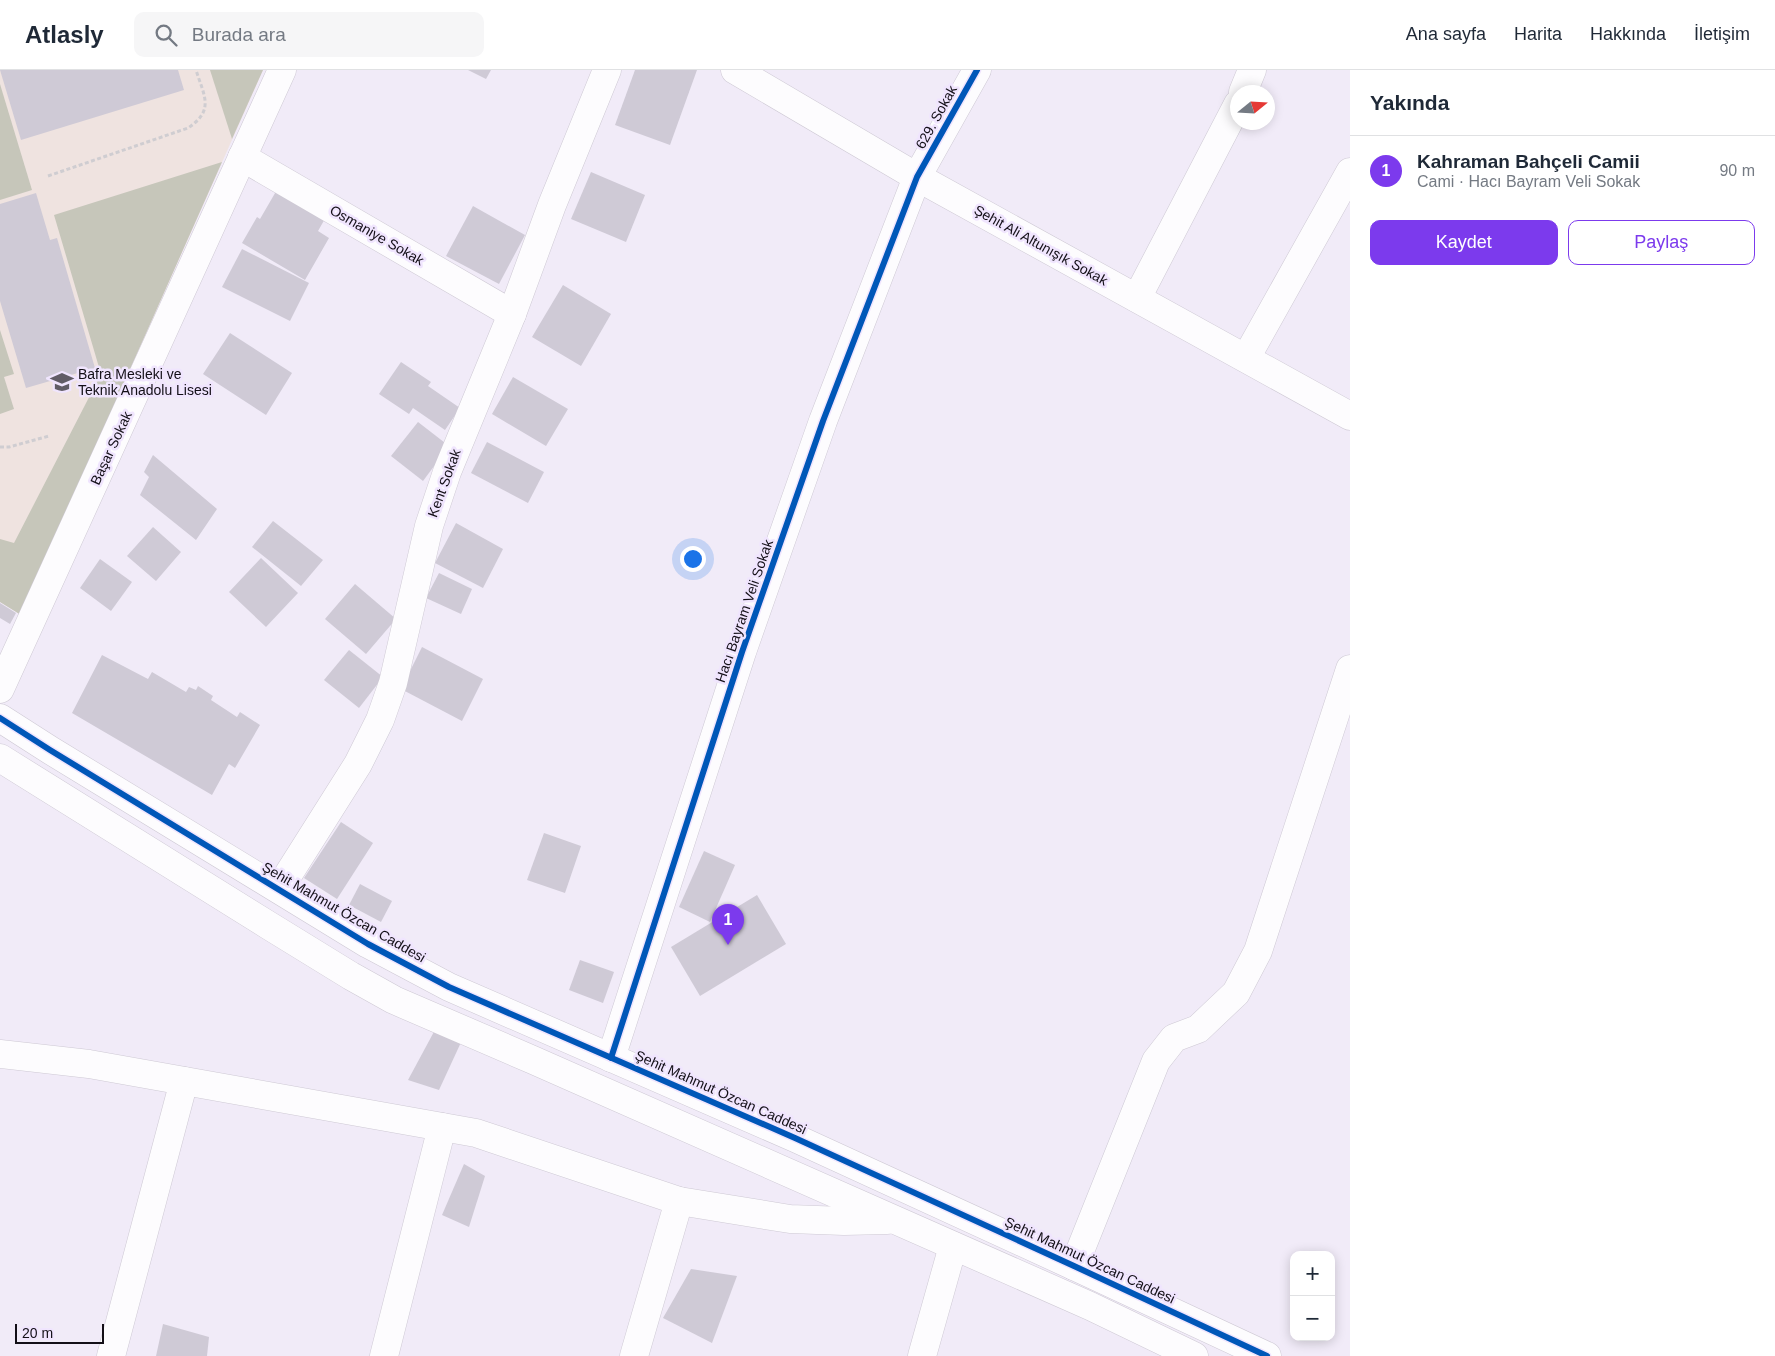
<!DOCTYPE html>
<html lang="tr">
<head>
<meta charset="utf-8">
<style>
  :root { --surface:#fff; --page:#f6f6f7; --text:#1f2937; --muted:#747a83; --line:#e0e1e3; --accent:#7c3aed }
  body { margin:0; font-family:Arial,sans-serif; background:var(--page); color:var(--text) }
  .controls { position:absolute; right:15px; bottom:15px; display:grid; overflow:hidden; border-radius:10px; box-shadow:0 2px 12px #0003 }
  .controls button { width:45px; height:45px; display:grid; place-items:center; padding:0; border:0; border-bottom:1px solid var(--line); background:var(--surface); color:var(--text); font:25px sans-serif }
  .compass { position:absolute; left:1230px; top:15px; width:45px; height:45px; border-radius:50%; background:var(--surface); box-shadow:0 2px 12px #0003; rotate:72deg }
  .scale { position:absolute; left:15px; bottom:12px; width:89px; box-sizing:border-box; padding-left:5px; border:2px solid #130f17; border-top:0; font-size:14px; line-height:18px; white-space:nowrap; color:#130f17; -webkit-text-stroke:4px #f0e5fe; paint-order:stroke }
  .you { position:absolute; left:692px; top:488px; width:18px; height:18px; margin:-12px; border:4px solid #fff; border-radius:50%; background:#1a73e8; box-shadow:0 0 0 8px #1a73e833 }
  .badge { display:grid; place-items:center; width:32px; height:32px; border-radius:50%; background:var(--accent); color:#fff; font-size:16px; font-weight:700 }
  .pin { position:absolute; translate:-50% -41px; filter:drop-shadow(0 1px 2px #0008) }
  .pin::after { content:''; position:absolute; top:26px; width:18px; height:15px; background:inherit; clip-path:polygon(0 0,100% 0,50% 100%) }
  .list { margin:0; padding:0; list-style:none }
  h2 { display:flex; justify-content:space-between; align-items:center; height:65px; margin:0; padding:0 20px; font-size:21px }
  h2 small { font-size:16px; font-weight:400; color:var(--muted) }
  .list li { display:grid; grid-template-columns:32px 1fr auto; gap:15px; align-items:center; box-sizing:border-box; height:70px; padding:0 20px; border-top:1px solid var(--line) }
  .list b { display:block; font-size:19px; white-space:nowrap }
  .list p { margin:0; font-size:16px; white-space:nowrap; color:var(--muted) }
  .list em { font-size:16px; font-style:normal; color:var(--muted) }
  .actions { display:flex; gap:10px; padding:15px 20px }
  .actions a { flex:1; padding:11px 0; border:1px solid var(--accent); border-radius:10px; text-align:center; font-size:18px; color:var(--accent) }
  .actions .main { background:var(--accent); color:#fff }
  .icon { flex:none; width:28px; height:28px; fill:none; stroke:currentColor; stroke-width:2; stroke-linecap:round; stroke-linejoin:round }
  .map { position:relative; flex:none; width:1350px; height:1286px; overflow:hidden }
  header { display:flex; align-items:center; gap:30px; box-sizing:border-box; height:70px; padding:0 25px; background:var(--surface); border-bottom:1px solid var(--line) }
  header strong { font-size:24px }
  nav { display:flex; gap:28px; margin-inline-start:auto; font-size:18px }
  .search { width:350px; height:45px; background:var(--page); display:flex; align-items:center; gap:12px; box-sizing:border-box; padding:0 18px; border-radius:10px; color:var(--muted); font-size:19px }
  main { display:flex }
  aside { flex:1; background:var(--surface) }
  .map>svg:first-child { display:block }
  .education { fill:#efe3e0 }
  .forest { fill:#c6c6ba }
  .building { fill:#cfcad6 }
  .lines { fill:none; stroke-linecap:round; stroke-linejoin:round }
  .minor-casing { stroke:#cec9d4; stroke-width:29 }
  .path { stroke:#cfcdd1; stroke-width:3; stroke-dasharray:4 2.5; stroke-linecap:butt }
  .minor { stroke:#fdfcfe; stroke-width:28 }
  .cycleway-casing { stroke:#f0e5fe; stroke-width:9 }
  .cycleway { stroke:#0057b8; stroke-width:6 }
  .labels { text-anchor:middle; stroke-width:5; stroke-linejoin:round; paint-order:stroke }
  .street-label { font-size:14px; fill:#130f17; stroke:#f0e5fe }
  .poi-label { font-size:14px; fill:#130f17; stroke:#f0e5fe; text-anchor:start }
</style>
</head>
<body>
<header>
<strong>Atlasly</strong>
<div class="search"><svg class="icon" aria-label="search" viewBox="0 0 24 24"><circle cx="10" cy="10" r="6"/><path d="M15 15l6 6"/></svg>Burada ara</div>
<nav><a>Ana sayfa</a><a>Harita</a><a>Hakkında</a><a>İletişim</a></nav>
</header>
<main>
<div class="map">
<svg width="1350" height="1286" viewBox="0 0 1350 1286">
  <rect width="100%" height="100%" fill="#f1ebf8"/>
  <!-- education -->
  <polygon class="education" points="0,0 263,0 21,545 0,532"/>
  <!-- forest -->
  <g class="forest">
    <polygon points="210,0 263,0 232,69"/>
    <polygon points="0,14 32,120 0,130"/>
    <polygon points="222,92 21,545 0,532 0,469 14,473 101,304 54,145"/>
    <polygon points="0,260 14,304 4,307 14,339 0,344"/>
  </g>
  <!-- building -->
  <g class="building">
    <polygon points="0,0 178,0 184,20 21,70"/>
    <polygon points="468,0 491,0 486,9"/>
    <polygon points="635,0 697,0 670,75 615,55"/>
    <polygon points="591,102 645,125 626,172 571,149"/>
    <polygon points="278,118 326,147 318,161 329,168 305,210 242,173 257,147 260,149"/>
    <polygon points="36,123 50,170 57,168 95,298 26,318 0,231 0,134"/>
    <polygon points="473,136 525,165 499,214 446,186"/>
    <polygon points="242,179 309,213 290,251 222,217"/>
    <polygon points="563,215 611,244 581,296 532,267"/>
    <polygon points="230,263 292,303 266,345 203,304"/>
    <polygon points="401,292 431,312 428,316 460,338 445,360 413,338 409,344 379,324"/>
    <polygon points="513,307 568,339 546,376 492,344"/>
    <polygon points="418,352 449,376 423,411 391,386"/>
    <polygon points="487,372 544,402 528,433 471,403"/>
    <polygon points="153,385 217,439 196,470 140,425 149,407 144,402"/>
    <polygon points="273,451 323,490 301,516 252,477"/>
    <polygon points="456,453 503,479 483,518 435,493"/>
    <polygon points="153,457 181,482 156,511 127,486"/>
    <polygon points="261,488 298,523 266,557 229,522"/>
    <polygon points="100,489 132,512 111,541 80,518"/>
    <polygon points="439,503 472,519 461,544 426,528"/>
    <polygon points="355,514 396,549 366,584 325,549"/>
    <polygon points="0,533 16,543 10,554 0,548"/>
    <polygon points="422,577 483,609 462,651 401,619"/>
    <polygon points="349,580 383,607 359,638 324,610"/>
    <polygon points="102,585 148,609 152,602 186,622 189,617 196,620 198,616 213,626 211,630 237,647 240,642 260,655 235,698 229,694 212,725 72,643"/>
    <polygon points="341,752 373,773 337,829 304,808"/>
    <polygon points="544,763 581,776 565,823 527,810"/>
    <polygon points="704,781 735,795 710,852 679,837"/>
    <polygon points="360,814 392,831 381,852 349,835"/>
    <polygon points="757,825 786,874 700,926 671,877"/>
    <polygon points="580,890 614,902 603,933 569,920"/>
    <polygon points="436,958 463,968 439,1020 408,1010"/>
    <polygon points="464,1094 485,1106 469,1157 442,1145"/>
    <polygon points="691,1199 737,1206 712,1273 663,1248"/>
    <polygon points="163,1254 209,1267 207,1286 156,1286"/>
  </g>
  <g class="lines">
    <defs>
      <g id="minor">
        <polyline points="735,0 917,107 1350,346"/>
        <polyline points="1243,22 1252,0"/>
        <polyline points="242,87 512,244"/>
        <polyline points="1137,228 1238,34"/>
        <polyline points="1246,288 1350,102"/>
        <polyline points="0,619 282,0"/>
        <polyline points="0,648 50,680 368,874 449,917 795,1068 1074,1196 1267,1286"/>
        <polyline points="0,688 268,855 351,906 394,930 533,990 1090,1236 1194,1286"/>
        <polyline points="279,819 358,694 380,650 393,613 429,456 447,402 512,244 552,135 607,0"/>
        <polyline points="0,984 89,994 476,1063 679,1131 790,1149 844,1151 887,1150"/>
        <polyline points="611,988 742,582 823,351 917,107 977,0"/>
        <polyline points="1074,1196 1156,991 1174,968 1198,959 1236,923 1258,881 1350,599"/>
        <polyline points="111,1286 184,1011"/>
        <polyline points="384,1286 442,1057"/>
        <polyline points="634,1286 679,1131"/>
        <polyline points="922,1286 953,1176"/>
      </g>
    </defs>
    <!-- minor casing -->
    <use href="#minor" class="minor-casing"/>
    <!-- path -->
    <g class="path">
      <path d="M48 106 188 58C215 40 204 26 196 0"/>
      <polyline points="0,377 9,377 49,366"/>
    </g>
    <!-- minor -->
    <use href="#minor" class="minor"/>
    <defs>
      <g id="cycleway">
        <polyline points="0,648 50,680 368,874 449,917 795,1068 1074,1196 1267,1286"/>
        <polyline points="611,988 742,582 823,351 917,107 977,0"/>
      </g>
    </defs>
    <!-- cycleway casing -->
    <use href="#cycleway" class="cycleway-casing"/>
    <!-- cycleway -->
    <use href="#cycleway" class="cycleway"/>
  </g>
  <!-- icons -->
  <defs>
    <symbol id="school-bare" viewBox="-9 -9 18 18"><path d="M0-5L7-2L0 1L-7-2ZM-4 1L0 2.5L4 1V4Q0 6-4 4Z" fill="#615c66" stroke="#f0e5fe" stroke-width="2.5" paint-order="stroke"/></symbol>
  </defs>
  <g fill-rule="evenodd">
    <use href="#school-bare" x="46" y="296" width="32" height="32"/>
  </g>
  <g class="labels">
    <!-- street labels -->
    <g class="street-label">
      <text transform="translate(936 47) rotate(-61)" y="5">629. Sokak</text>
      <text transform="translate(377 165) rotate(30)" y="5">Osmaniye Sokak</text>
      <text transform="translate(1041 175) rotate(29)" y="5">Şehit Ali Altunışık Sokak</text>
      <text transform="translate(111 378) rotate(-65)" y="5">Başar Sokak</text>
      <text transform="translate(444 413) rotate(-70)" y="5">Kent Sokak</text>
      <text transform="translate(744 541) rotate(-71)" y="5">Hacı Bayram Veli Sokak</text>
      <text transform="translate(344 842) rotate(30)" y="5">Şehit Mahmut Özcan Caddesi</text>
      <text transform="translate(721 1022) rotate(24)" y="5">Şehit Mahmut Özcan Caddesi</text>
      <text transform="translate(1090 1190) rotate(25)" y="5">Şehit Mahmut Özcan Caddesi</text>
    </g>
    <!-- poi labels -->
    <g class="poi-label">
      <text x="78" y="309">Bafra Mesleki ve<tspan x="78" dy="16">Teknik Anadolu Lisesi</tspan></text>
    </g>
  </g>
</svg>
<div class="controls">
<button>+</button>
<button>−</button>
</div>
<svg class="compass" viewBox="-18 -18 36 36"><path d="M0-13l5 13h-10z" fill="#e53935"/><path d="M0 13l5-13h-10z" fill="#747a83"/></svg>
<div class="scale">20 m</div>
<div class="you"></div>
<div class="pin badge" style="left:728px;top:875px">1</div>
</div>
<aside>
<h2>Yakında<small></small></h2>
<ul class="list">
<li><span class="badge">1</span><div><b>Kahraman Bahçeli Camii</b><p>Cami · Hacı Bayram Veli Sokak</p></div><em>90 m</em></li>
</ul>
<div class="actions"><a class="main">Kaydet</a><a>Paylaş</a></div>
</aside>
</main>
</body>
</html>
